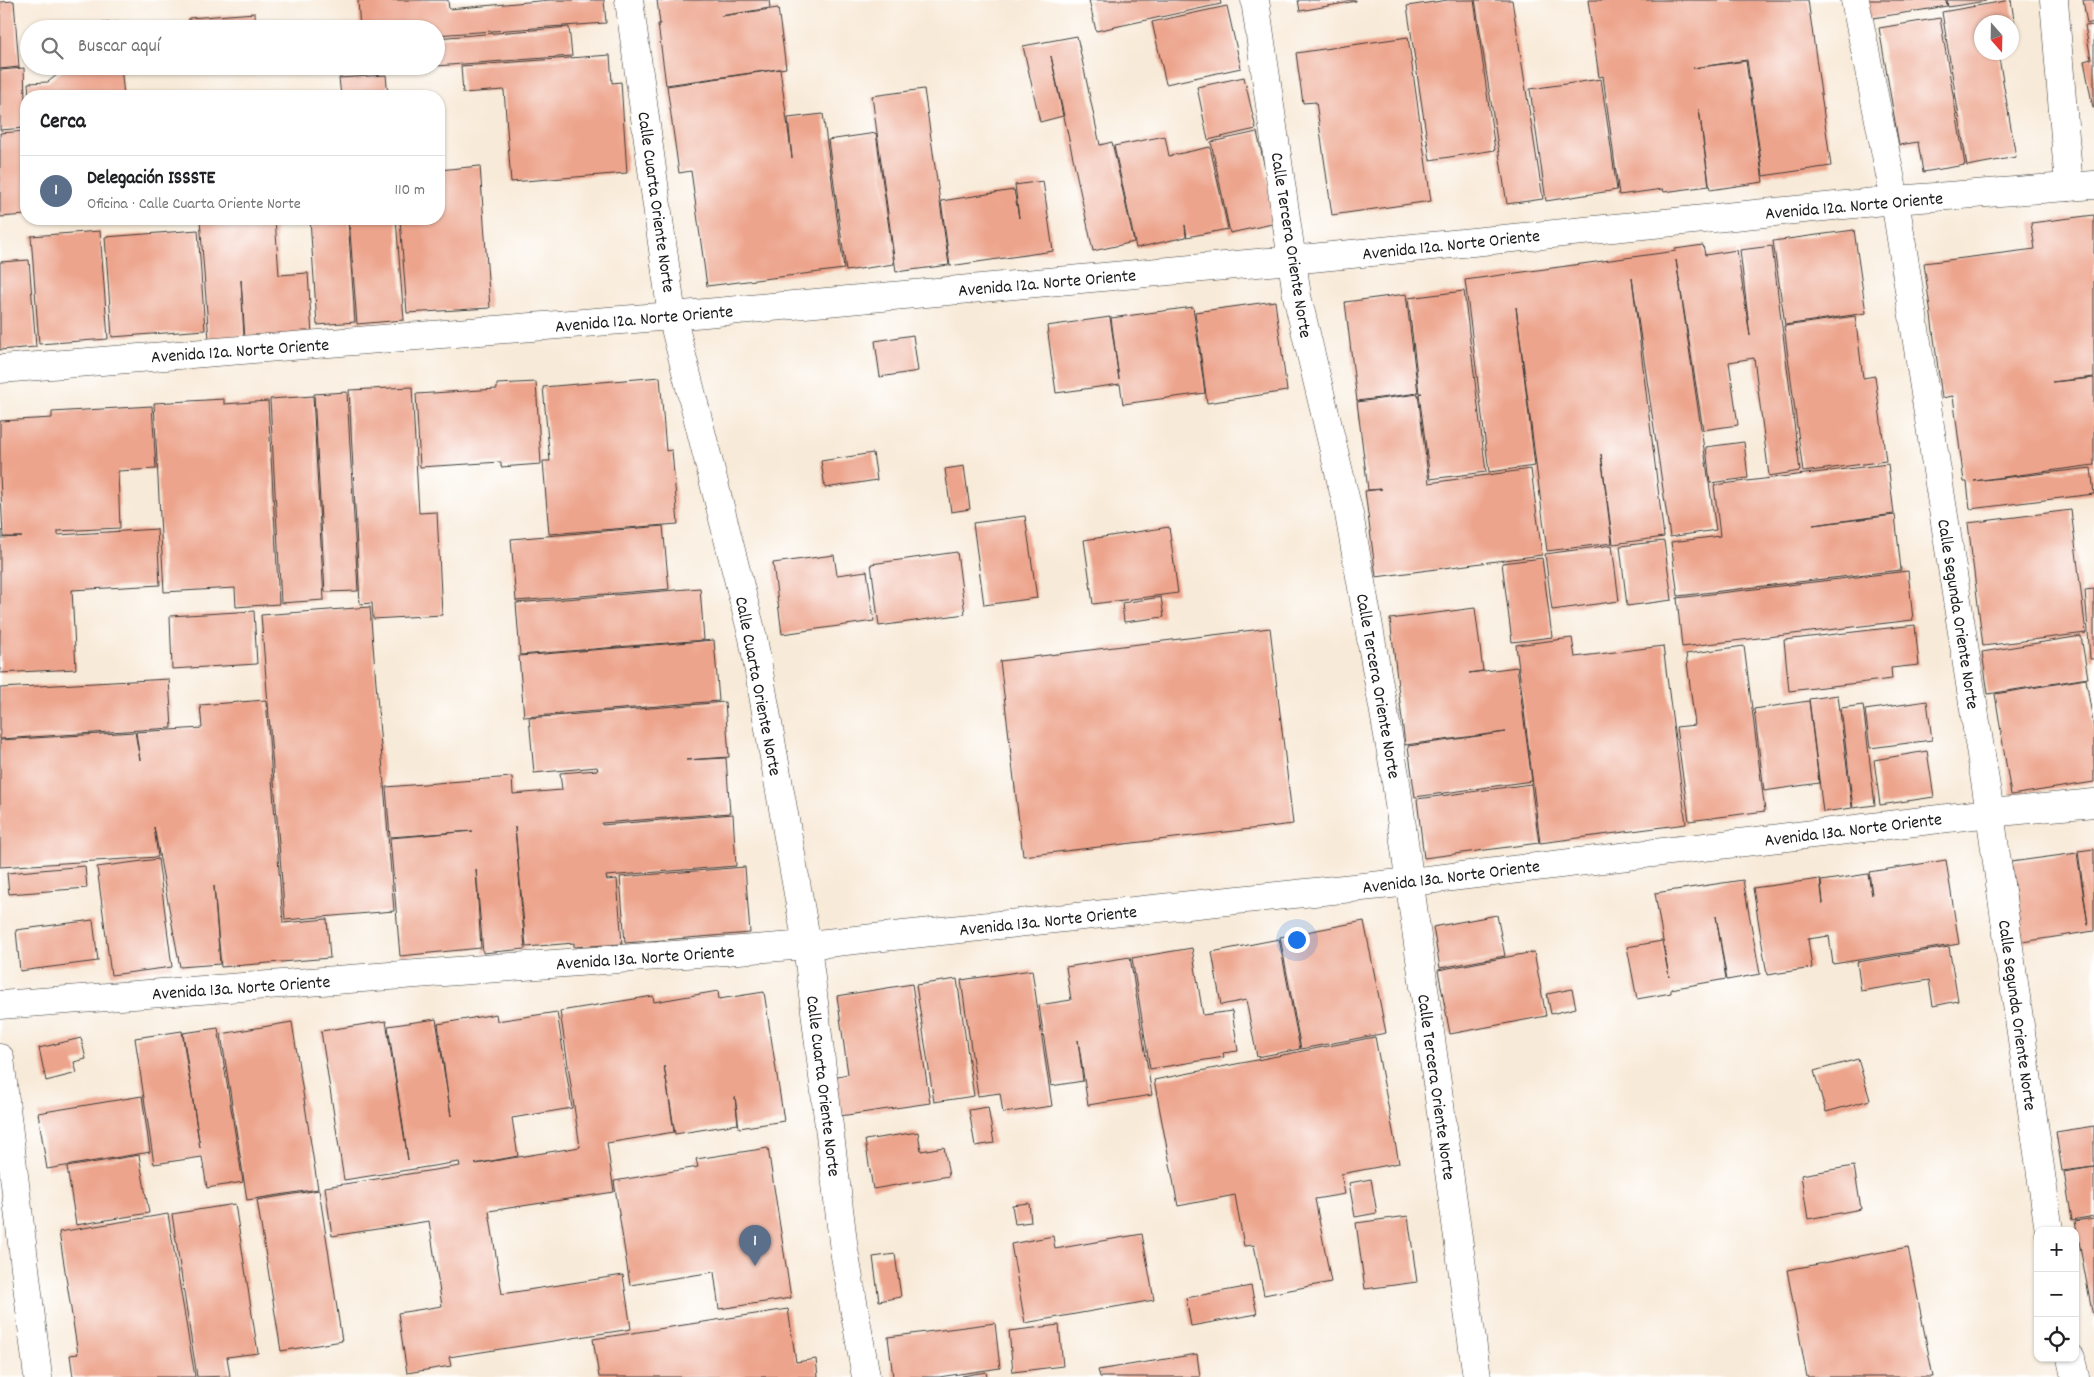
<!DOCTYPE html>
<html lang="es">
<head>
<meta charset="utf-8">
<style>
  :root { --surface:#fff; --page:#f2f2f2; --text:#202124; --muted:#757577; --line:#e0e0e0; --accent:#111827 }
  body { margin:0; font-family:Dekko,sans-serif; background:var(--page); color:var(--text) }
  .controls { position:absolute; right:15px; bottom:15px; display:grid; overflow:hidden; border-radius:10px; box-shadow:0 1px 4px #0004 }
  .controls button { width:45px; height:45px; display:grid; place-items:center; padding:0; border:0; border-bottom:1px solid var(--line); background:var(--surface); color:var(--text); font:25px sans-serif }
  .compass { position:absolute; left:1974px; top:15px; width:45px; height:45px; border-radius:50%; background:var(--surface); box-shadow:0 1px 4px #0004; rotate:160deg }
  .you { position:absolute; left:1296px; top:939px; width:18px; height:18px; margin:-12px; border:4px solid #fff; border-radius:50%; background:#1a73e8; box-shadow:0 0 0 8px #1a73e833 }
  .badge { display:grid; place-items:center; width:32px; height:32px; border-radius:50%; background:var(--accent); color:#fff; font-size:16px; font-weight:700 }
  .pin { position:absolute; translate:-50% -41px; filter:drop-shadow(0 1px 2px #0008) }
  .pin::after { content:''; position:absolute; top:26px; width:18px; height:15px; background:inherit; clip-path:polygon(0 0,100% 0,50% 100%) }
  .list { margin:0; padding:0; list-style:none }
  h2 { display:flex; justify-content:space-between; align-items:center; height:65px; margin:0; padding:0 20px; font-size:21px }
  h2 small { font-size:16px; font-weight:400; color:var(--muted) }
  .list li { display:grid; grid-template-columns:32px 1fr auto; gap:15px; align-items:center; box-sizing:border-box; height:70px; padding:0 20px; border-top:1px solid var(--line) }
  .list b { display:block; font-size:19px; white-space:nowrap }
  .list p { margin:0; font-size:16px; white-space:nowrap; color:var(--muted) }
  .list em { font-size:16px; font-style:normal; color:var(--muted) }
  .icon { flex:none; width:28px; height:28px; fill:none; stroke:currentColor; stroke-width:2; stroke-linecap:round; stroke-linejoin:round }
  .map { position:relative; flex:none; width:2094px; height:1377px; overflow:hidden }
  .search { position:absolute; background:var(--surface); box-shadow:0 1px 4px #0004; left:20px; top:20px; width:425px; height:55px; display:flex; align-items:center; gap:12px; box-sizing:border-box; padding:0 18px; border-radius:28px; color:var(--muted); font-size:19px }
  .panel { position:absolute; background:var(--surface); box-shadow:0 1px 4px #0004; left:20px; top:90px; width:425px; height:135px; border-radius:20px }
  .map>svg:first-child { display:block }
  .building { fill:#eda48c }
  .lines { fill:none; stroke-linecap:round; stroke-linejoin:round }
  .street-casing { stroke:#3d3b38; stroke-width:29 }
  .secondary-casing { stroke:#3d3b38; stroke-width:29 }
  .street { stroke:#fff; stroke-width:28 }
  .secondary { stroke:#fff; stroke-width:28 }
  .labels { text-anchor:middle; stroke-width:5; stroke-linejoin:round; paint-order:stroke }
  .street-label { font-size:18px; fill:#1c1c1c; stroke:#fff }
</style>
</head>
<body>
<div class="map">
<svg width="2094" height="1377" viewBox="0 0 2094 1377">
  <rect width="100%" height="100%" fill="#fff"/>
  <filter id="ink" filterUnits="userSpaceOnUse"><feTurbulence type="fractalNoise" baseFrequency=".02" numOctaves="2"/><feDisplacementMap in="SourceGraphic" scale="10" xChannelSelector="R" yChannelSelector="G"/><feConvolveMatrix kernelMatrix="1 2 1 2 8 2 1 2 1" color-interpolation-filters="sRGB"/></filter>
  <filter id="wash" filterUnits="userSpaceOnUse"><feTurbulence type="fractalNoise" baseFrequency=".0096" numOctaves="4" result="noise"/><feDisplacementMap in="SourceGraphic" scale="20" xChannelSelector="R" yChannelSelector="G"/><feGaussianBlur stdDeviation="1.12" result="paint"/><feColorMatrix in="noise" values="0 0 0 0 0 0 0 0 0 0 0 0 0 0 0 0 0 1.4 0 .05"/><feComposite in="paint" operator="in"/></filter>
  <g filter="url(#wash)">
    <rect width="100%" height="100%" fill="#f8ead8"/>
    <g id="blocks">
      <!-- building -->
      <g class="building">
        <polygon points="358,0 448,0 449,9 550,0 604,0 606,23 436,35 436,29 360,29"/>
        <polygon points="657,0 769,0 770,8 721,16 778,8 786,68 666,85 658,24 660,24"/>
        <polygon points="1089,0 1220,0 1221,4 1096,31"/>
        <polygon points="1298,0 1356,0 1356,1 1300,11"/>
        <polygon points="1448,0 1474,0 1495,150 1430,160 1407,6"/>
        <polygon points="1475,0 1512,0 1543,199 1507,204"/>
        <polygon points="1588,0 1808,0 1831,166 1763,176 1747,60 1693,68 1746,61 1763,182 1710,190 1699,109 1709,186 1664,192 1663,189 1619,195 1603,76 1599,77"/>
        <polygon points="1864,0 1946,0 1947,6 1867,19"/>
        <polygon points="1947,0 1986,0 1986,1 1948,7"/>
        <polygon points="2011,0 2016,33 2012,34 2012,22 1982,22 1982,52 1998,52 2016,157 1967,166 1942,12"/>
        <polygon points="2083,0 2094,0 2094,22 2087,24"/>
        <polygon points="14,1 19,67 0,69 0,2"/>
        <polygon points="1227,6 1241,68 1166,84 1152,22"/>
        <polygon points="255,13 256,29 189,29 189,18"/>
        <polygon points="1940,18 1965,165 1923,172 1918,142 1899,145 1879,28"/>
        <polygon points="118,22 119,29 75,29 79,25"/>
        <polygon points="2094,25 2094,108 2093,108 2084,61 2091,59 2085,26"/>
        <polygon points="569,27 572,56 436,66 436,38"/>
        <polygon points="1077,36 1100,145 1112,142 1134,242 1093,251 1051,56 1063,116 1040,122 1023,46"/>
        <polygon points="1408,37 1431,201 1332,215 1316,102 1303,103 1296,53"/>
        <polygon points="610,55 612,83 621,82 627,173 511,182 504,90 463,93 461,66"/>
        <polygon points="58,66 121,66 124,96 29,96 28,83 48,82 62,71"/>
        <polygon points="363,66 420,66 420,68 363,72"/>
        <polygon points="24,68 26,128 0,130 0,70"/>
        <polygon points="780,69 792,158 788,118 823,114 844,269 707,286 691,171 679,173 667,86"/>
        <polygon points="386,75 388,96 341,96 339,78"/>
        <polygon points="1244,77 1256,129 1208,140 1197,87"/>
        <polygon points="1601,79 1617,190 1546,201 1530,89"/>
        <polygon points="924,89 949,265 896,272 872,96"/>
        <polygon points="26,131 26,215 0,217 0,133"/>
        <polygon points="1257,132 1277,223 1230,233 1211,142"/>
        <polygon points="876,133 894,264 846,271 828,140"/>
        <polygon points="1165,136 1169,156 1210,147 1228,229 1187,237 1185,225 1186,237 1136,248 1114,146"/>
        <polygon points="480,166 490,308 407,313 400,219 439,219 439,170"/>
        <polygon points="1043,181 1053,251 950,266 941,201 1014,190 1019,218 1015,185"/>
        <polygon points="2094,215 2094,377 2052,382 2094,378 2094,465 1974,481 2091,468 2094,494 1970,509 1967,482 1964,482 1953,396 1942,398 1924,263 2035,249 2031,223"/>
        <polygon points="200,219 275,219 279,275 308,273 312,335 245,340 241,280 244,337 209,340"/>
        <polygon points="310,219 348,219 355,322 317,325"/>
        <polygon points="349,219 396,219 404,320 357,324"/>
        <polygon points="198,230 205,330 112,337 105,237"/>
        <polygon points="1854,230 1866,313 1785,325 1773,241"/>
        <polygon points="100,231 108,339 39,344 31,236"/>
        <polygon points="1703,245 1705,255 1737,250 1750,336 1740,250 1772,246 1800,471 1769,476 1754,358 1729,362 1738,425 1703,430 1676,260 1716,530 1670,537 1632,278 1664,537 1613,544 1601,454 1612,543 1547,551 1516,307 1535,466 1489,472 1465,280 1676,251 1675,249"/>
        <polygon points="29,260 36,347 0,350 0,262"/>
        <polygon points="1464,291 1486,472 1430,479 1419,394 1422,393 1419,393 1408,298"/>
        <polygon points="1406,294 1418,393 1357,401 1345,302"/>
        <polygon points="1275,301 1287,391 1207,403 1195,312"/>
        <polygon points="1193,307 1205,393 1123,404 1120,384 1056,393 1047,326 1110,317 1119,379 1111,318"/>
        <polygon points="1855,316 1863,378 1875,376 1886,461 1803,472 1784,326"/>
        <polygon points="913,335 918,371 880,377 875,341"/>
        <polygon points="660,377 666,451 672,450 678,524 549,534 543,461 550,461 543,387"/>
        <polygon points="536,382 541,464 501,467 501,462 420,467 416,394 497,389 497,384"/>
        <polygon points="412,387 419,513 437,512 442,615 373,619 372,603 360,604 349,390"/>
        <polygon points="347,392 358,591 325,592 314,394"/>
        <polygon points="1418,394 1429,483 1531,469 1542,555 1376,577 1365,491 1382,489 1368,490 1357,402"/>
        <polygon points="313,396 324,600 281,603 270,399"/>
        <polygon points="224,399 224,404 268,401 279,604 236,607 235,588 164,592 154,403"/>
        <polygon points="152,406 156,469 118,471 120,528 58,531 58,535 157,529 160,585 72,590 76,669 0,673 0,538 22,537 3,537 0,475 0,421 52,418 52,412"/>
        <polygon points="1744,442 1748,478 1710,483 1706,447"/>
        <polygon points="873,453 877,480 825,488 821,461"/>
        <polygon points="1888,464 1894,514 1813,525 1895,515 1901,570 1678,596 1671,542 1720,536 1714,485"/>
        <polygon points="964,466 970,509 951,512 945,469"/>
        <polygon points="2071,510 2086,633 1983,646 1968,523"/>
        <polygon points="1025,516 1037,598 984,605 973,523"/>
        <polygon points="663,526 669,589 516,601 511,539"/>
        <polygon points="1169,527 1178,593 1093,604 1084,540"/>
        <polygon points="1664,541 1672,600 1627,606 1620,546"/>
        <polygon points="1612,545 1619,601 1552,610 1545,554"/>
        <polygon points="957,552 965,614 879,626 871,564"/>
        <polygon points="834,555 837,575 867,571 874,621 782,634 773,563"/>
        <polygon points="1542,558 1552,637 1512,642 1502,563"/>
        <polygon points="1908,571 1913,620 1682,647 1677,598"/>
        <polygon points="700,588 704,640 520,655 516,603"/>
        <polygon points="2094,589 2094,659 2090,659 2085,590"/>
        <polygon points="1161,597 1164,617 1124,622 1122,603"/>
        <polygon points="370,607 394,911 285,920 261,615"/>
        <polygon points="1475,608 1483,671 1469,673 1517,667 1532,781 1415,797 1408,746 1506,732 1405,745 1390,619"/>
        <polygon points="254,611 257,664 172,669 170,616"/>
        <polygon points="1915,625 1919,665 1891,668 1892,679 1789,691 1784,640"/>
        <polygon points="1270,628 1293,824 1023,856 1000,661"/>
        <polygon points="2081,636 2088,678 1988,694 1982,652"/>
        <polygon points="1572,638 1575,657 1663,646 1686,824 1540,843 1516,645"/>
        <polygon points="714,640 719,701 524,717 519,656"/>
        <polygon points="1744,646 1765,811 1689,821 1676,727 1695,725 1686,654"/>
        <polygon points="169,679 172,728 0,739 0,688"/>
        <polygon points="2086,679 2094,729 2094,782 2011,795 1995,694"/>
        <polygon points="1838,695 1852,808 1823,812 1809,699"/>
        <polygon points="266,700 283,923 327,919 330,958 221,967 214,886 220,964 180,967 154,827 158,857 0,867 0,740 135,732 140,760 136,732 202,728 200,705"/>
        <polygon points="1809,701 1819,783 1764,791 1754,709"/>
        <polygon points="1927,701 1932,740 1870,748 1865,710"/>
        <polygon points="725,702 729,757 686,760 726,758 730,813 602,823 602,825 733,814 736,866 606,876 607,880 617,879 622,944 574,947 574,943 526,947 515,827 525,949 483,953 476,869 481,948 400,956 390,838 473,831 390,837 386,787 512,777 513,794 562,790 560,773 598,770 597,767 534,773 529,718"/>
        <polygon points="1863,705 1875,805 1853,808 1841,708"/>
        <polygon points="1927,751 1934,797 1880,805 1874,760"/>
        <polygon points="1531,784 1539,843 1424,858 1417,799"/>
        <polygon points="2094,849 2094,931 2022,942 2011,862 2077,853 2088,925 2078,851"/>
        <polygon points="158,859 172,967 111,975 97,867"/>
        <polygon points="1946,860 1959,944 1833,964 1829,936 1808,939 1812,968 1767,975 1753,888 1820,879 1823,904 1821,881 1868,874 1872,895 1869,872"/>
        <polygon points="85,866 87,888 9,894 7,873"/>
        <polygon points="745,867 750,933 625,943 620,877"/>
        <polygon points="1743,880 1760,974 1727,980 1716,916 1726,979 1671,989 1671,993 1637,999 1627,947 1662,941 1669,977 1655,893"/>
        <polygon points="1497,915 1505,956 1440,968 1433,927"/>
        <polygon points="93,920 98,961 20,971 16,930"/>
        <polygon points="1364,921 1386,1033 1301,1049 1280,937"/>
        <polygon points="1279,939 1300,1049 1257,1057 1246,1000 1221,1005 1212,952"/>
        <polygon points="1949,947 1958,1001 1933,1006 1929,980 1861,991 1857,962"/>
        <polygon points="1192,948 1203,1015 1232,1011 1238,1051 1223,1053 1224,1057 1150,1069 1132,958"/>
        <polygon points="1534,952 1546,1016 1450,1034 1438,970"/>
        <polygon points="1130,957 1152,1095 1088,1105 1078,1040 1083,1081 1051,1086 1039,1005 1071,1000 1066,967"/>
        <polygon points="1032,970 1052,1106 1003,1113 1000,1093 978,1096 961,980"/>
        <polygon points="957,979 974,1096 934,1102 916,985"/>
        <polygon points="912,984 930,1103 840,1116 833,1077 848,1074 837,996"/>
        <polygon points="1572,989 1576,1008 1551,1014 1547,994"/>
        <polygon points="718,991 719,999 764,992 784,1121 739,1128 735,1097 738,1124 675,1134 664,1066 674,1132 607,1143 614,1192 489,1211 502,1294 623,1275 631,1329 449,1357 451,1366 407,1373 398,1313 442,1306 429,1221 332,1236 325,1187 460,1166 459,1162 344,1180 321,1031 386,1021 408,1160 388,1026 436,1019 451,1116 438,1024 496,1014 497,1021 557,1012 572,1108 512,1118 518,1156 475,1164 580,1147 560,1011 653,996 654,1002"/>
        <polygon points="292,1022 318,1189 247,1200 221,1034"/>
        <polygon points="218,1028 243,1182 207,1188 202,1157 154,1164 135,1038 182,1031 200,1148 183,1033"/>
        <polygon points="1375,1037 1399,1163 1341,1174 1345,1194 1315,1199 1331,1282 1264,1295 1254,1245 1244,1246 1235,1195 1178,1206 1154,1080"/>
        <polygon points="81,1038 86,1059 74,1062 77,1073 46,1081 39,1048"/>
        <polygon points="1858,1059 1870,1100 1826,1112 1814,1071"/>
        <polygon points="142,1096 150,1152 47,1169 38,1113"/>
        <polygon points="988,1107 994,1143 975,1146 969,1110"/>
        <polygon points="2094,1126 2094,1167 2062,1171 2056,1132"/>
        <polygon points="918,1132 921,1151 944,1147 949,1176 873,1189 865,1140"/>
        <polygon points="768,1148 791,1298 719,1309 714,1272 630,1285 614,1181 698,1167 696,1159"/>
        <polygon points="139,1155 149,1213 76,1225 67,1167"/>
        <polygon points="1854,1166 1861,1209 1808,1219 1801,1175"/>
        <polygon points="2094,1167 2094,1216 2072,1220 2064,1172"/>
        <polygon points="1371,1179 1377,1213 1355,1217 1349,1183"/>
        <polygon points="319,1190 342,1341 281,1351 257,1200"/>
        <polygon points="1029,1203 1031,1222 1015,1224 1012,1205"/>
        <polygon points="235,1204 258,1353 227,1357 230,1376 197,1377 172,1214"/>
        <polygon points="168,1214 195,1377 73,1377 70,1355 78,1354 59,1232"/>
        <polygon points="1408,1216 1417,1282 1365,1289 1356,1223"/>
        <polygon points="2094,1218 2094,1316 2093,1316 2075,1221"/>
        <polygon points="1142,1234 1154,1300 1025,1323 1011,1244 1053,1236 1055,1249"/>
        <polygon points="1908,1247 1933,1377 1807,1377 1787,1270"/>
        <polygon points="895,1254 901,1297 879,1301 873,1257"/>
        <polygon points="1251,1286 1257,1314 1191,1326 1186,1298"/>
        <polygon points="788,1309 796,1362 816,1359 818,1377 599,1377 593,1339"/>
        <polygon points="995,1323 1000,1368 939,1377 893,1377 888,1337"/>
        <polygon points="1059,1325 1063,1366 1013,1372 1009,1331"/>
        <polygon points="1197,1354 1200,1377 1100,1377 1098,1370"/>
        <polygon points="986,1372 987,1377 962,1377 962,1376"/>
      </g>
    </g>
  </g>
  <g filter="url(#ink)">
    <use href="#blocks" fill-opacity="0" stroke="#3d3b38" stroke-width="1"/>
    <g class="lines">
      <defs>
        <g id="street">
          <polyline points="629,0 672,316 753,638 807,945 844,1250 866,1377"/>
          <polyline points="1255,0 1297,296 1349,514 1395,775 1477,1377"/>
          <polyline points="1855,0 1895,200 1990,813 2049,1231"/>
          <polyline points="2054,0 2069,187"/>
          <polyline points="0,369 672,316 1291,260 1895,200 2094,185"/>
          <polyline points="0,1005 807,945 1410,882 1990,813 2094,803"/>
          <polyline points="2071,1358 2075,1377"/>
        </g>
        <polyline id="secondary" points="0,1058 38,1377"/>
      </defs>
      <!-- street casing -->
      <use href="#street" class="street-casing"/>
      <!-- secondary casing -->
      <use href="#secondary" class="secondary-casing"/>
      <!-- street -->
      <use href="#street" class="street"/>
      <!-- secondary -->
      <use href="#secondary" class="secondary"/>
    </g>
  </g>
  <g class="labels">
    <!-- street labels -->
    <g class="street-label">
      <text transform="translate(657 202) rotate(82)" y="6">Calle Cuarta Oriente Norte</text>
      <text transform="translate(1854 205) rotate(-5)" y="6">Avenida 12a. Norte Oriente</text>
      <text transform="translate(1451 244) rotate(-6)" y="6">Avenida 12a. Norte Oriente</text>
      <text transform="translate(1292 245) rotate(81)" y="6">Calle Tercera Oriente Norte</text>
      <text transform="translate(1047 282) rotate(-5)" y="6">Avenida 12a. Norte Oriente</text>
      <text transform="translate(644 318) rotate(-5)" y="6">Avenida 12a. Norte Oriente</text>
      <text transform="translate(240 350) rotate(-4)" y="6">Avenida 12a. Norte Oriente</text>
      <text transform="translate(1959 614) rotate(81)" y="6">Calle Segunda Oriente Norte</text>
      <text transform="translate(759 686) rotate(79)" y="6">Calle Cuarta Oriente Norte</text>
      <text transform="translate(1379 686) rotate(80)" y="6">Calle Tercera Oriente Norte</text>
      <text transform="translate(1853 829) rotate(-7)" y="6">Avenida 13a. Norte Oriente</text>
      <text transform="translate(1451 876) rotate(-7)" y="6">Avenida 13a. Norte Oriente</text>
      <text transform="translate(1048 920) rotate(-6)" y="6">Avenida 13a. Norte Oriente</text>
      <text transform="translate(645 957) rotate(-4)" y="6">Avenida 13a. Norte Oriente</text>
      <text transform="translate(241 987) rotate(-4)" y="6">Avenida 13a. Norte Oriente</text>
      <text transform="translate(2018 1015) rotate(82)" y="6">Calle Segunda Oriente Norte</text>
      <text transform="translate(824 1086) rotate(83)" y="6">Calle Cuarta Oriente Norte</text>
      <text transform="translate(1437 1087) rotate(82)" y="6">Calle Tercera Oriente Norte</text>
    </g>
  </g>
</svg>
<div class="controls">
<button>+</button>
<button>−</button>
<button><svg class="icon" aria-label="locate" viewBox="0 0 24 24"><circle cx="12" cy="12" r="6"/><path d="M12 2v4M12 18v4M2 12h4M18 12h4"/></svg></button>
</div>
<svg class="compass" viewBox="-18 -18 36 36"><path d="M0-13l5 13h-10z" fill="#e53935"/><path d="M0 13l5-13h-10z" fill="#757577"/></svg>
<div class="you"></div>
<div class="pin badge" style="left:755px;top:1266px;background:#5c6f8a">1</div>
<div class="search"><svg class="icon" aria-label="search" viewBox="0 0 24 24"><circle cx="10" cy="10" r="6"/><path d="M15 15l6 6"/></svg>Buscar aquí</div>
<section class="panel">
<h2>Cerca<small></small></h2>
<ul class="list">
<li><span class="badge" style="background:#5c6f8a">1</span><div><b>Delegación ISSSTE</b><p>Oficina · Calle Cuarta Oriente Norte</p></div><em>110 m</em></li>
</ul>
</section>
</div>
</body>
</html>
